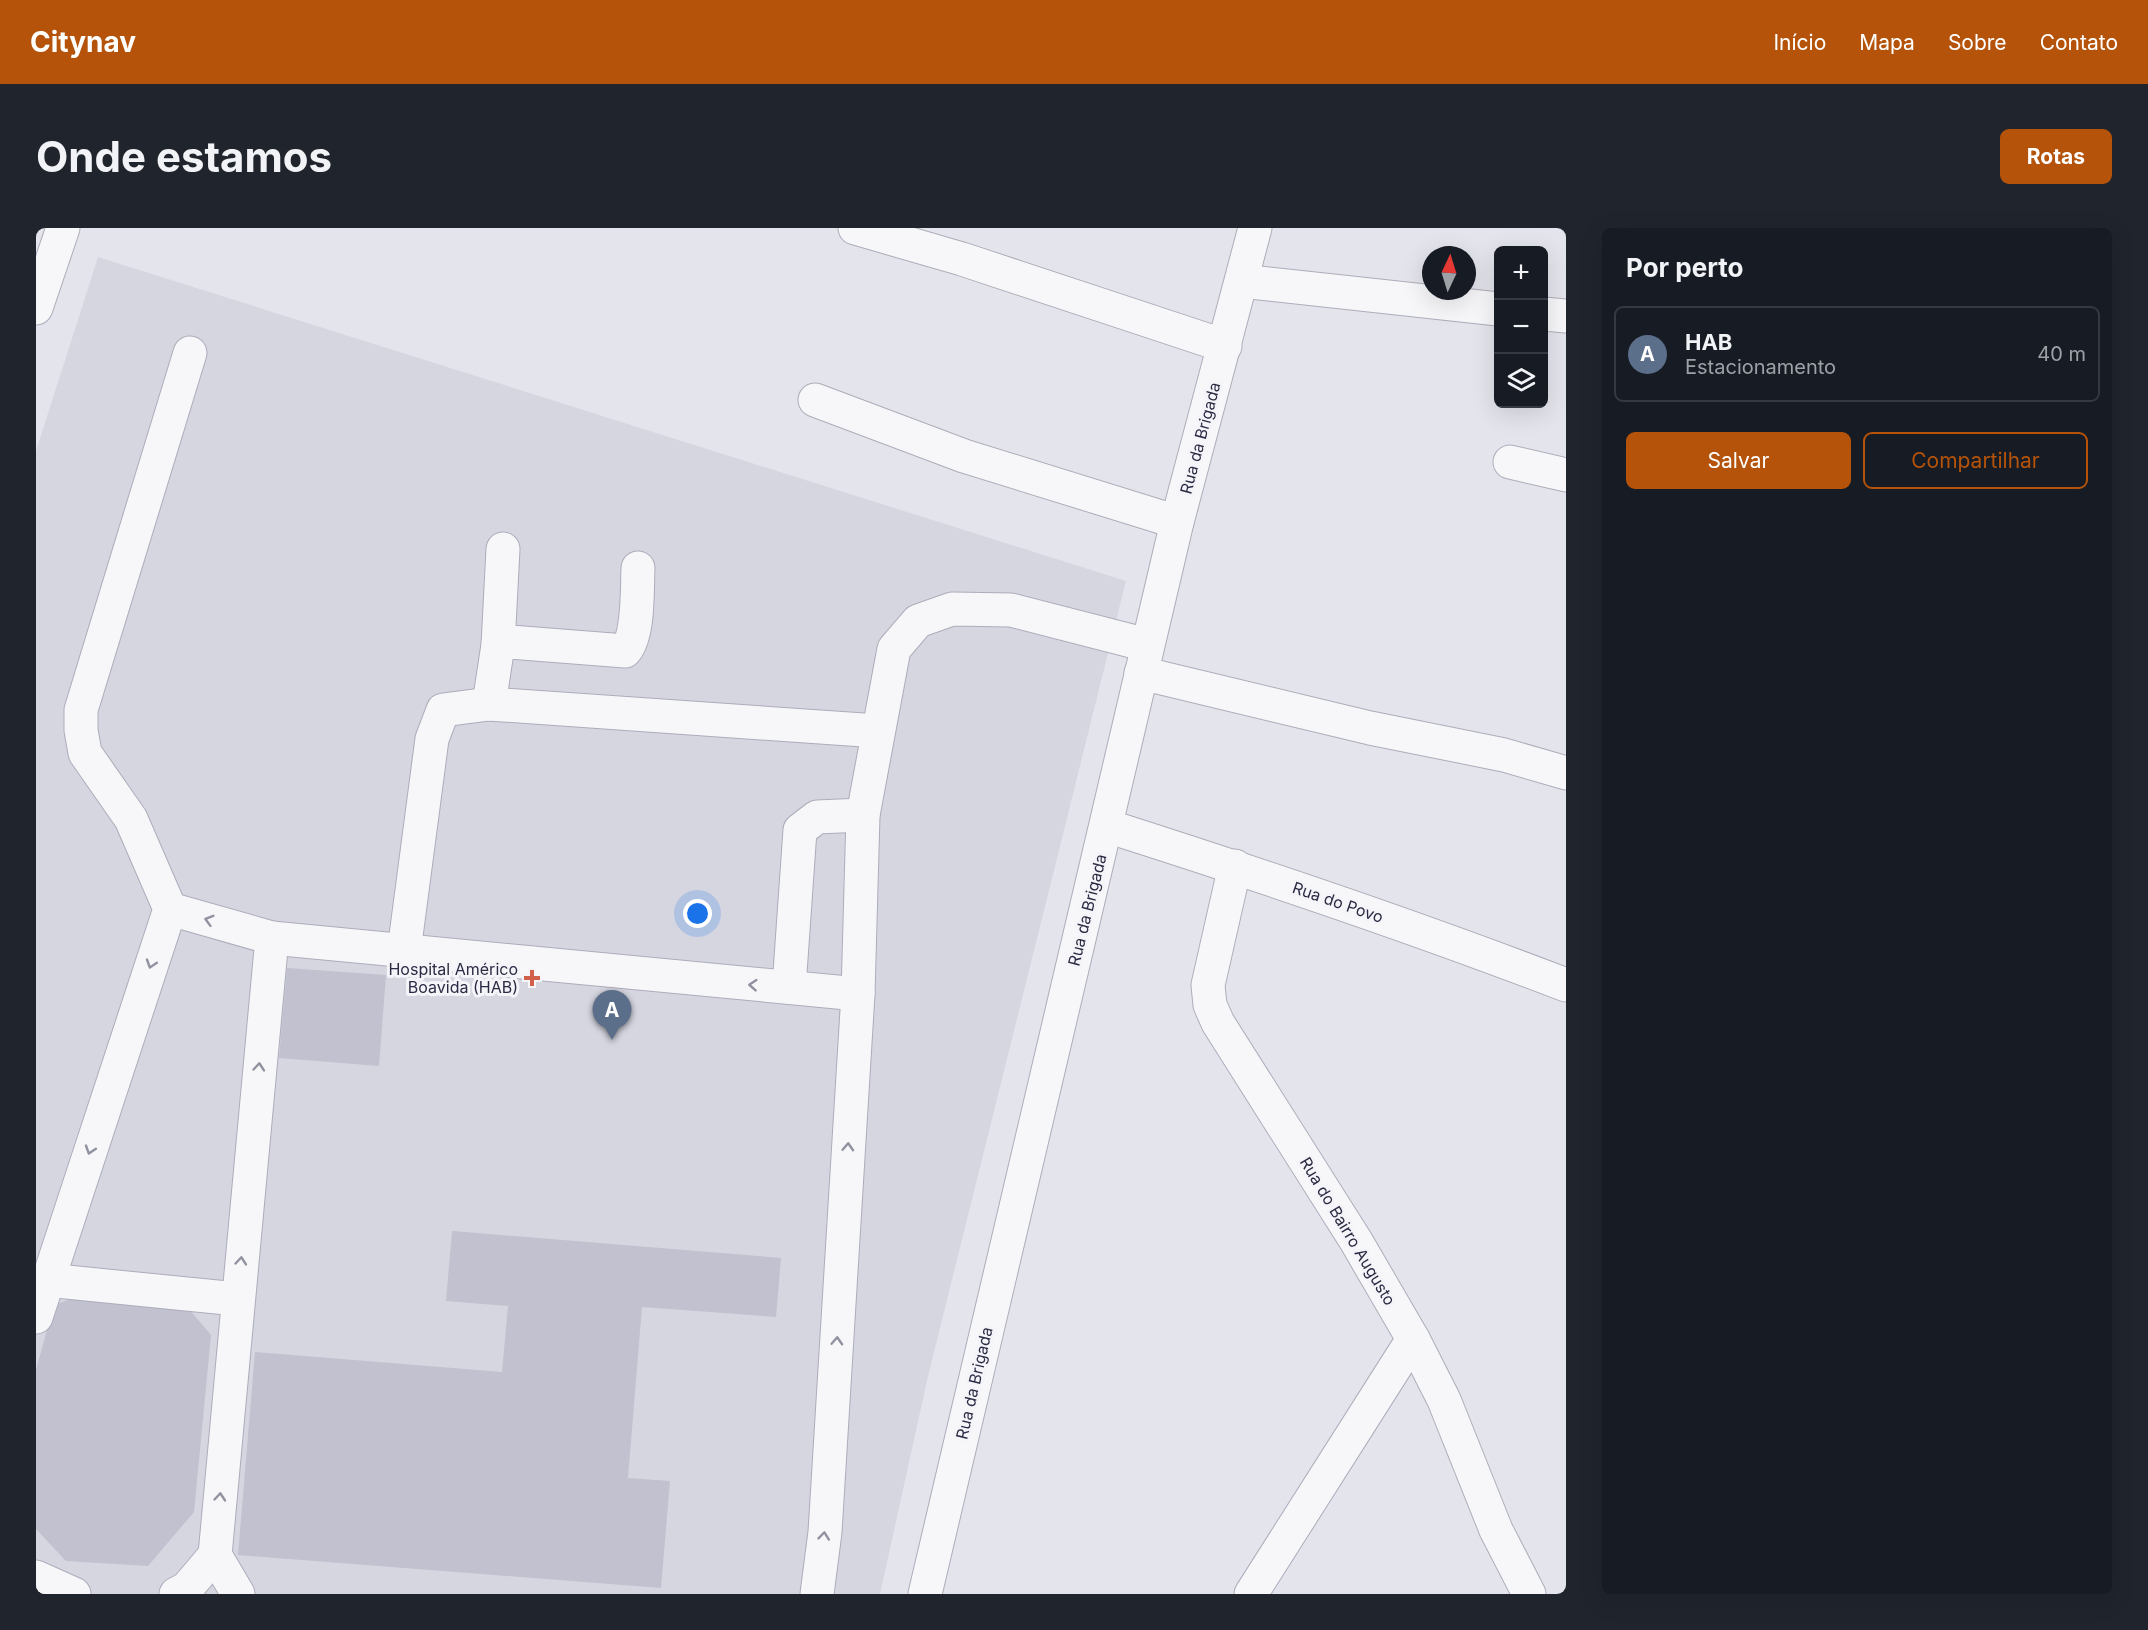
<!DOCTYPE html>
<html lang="pt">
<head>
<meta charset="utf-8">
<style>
  :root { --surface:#171b24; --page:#20242c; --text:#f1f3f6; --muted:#9ea1a6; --line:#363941; --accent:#b45309 }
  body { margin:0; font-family:Inter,sans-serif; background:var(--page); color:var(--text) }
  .controls { position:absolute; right:18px; top:18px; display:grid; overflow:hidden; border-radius:9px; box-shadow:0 6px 24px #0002 }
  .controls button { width:54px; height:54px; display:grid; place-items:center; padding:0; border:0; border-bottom:2px solid var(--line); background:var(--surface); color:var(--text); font:30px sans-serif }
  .compass { position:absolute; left:1386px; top:18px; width:54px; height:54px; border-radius:50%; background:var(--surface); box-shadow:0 6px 24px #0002; rotate:4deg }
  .you { position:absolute; left:662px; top:686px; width:21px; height:21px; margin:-15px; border:4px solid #fff; border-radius:50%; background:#1a73e8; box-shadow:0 0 0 9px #1a73e833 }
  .badge { display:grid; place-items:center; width:39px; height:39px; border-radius:50%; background:var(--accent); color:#fff; font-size:20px; font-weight:700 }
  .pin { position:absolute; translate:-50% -50px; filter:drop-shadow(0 2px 3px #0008) }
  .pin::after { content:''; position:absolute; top:32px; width:21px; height:18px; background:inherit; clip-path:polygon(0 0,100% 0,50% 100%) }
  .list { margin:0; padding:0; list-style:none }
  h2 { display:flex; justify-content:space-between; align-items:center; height:78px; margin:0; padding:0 24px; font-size:26px }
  h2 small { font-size:20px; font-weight:400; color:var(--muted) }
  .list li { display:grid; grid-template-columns:39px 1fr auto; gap:18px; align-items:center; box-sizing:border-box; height:96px; margin:0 12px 12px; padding:0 12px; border:2px solid var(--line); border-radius:9px }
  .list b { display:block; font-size:22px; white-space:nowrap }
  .list p { margin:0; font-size:20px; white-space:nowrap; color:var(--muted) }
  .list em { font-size:20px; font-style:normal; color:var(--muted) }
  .actions { display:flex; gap:12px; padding:18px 24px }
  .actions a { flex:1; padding:14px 0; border:2px solid var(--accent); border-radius:9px; text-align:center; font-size:21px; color:var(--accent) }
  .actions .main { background:var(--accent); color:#fff }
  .icon { flex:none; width:33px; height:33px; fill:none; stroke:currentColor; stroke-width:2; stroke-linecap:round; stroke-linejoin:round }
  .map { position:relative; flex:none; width:1530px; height:1366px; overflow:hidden; border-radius:9px }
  header { display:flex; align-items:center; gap:36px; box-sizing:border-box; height:84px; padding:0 30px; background:var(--accent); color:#fff }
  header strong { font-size:28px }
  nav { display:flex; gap:33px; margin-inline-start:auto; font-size:21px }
  .intro { display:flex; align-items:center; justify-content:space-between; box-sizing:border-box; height:144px; padding:0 36px }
  h1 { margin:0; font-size:42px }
  .button { padding:15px 27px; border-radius:9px; background:var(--accent); color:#fff; font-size:21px; font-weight:700 }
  main { display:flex; gap:36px; padding:0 36px }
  aside { flex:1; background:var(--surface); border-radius:9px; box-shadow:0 6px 24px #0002 }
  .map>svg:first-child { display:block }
  .built { fill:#d6d6e1 }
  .building { fill:#c1c1cf }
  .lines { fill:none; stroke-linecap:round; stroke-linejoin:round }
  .minor-casing { stroke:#acadba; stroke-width:35 }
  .minor { stroke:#f7f7fa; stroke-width:33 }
  .oneway { stroke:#91929f }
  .poi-dot { fill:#d06049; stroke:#f4f4f9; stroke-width:2 }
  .labels { text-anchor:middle; stroke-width:6; stroke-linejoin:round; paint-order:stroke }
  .street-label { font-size:16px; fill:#2b2c44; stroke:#f4f4f9 }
  .poi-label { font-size:16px; fill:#2b2c44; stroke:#f4f4f9; text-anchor:end }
</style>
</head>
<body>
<header>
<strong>Citynav</strong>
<nav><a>Início</a><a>Mapa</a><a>Sobre</a><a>Contato</a></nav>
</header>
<div class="intro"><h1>Onde estamos</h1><a class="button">Rotas</a></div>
<main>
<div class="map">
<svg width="1530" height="1366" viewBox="0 0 1530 1366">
  <rect width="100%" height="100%" fill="#e4e4ec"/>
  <!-- built -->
  <polygon class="built" points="62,29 1090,353 892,1148 844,1366 0,1366 0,223"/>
  <!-- building -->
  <g class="building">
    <polygon points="251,740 350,747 343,838 243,830"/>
    <polygon points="416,1003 745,1030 740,1089 606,1079 592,1250 634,1253 625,1360 202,1327 219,1124 466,1144 472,1078 410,1073"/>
    <polygon points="49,1066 147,1074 175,1107 158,1284 112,1338 30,1333 0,1301 0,1142 18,1077"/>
  </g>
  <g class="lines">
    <defs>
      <g id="minor">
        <polyline points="819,0 926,31 1189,118"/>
        <polyline points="1206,53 1462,81"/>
        <polyline points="0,80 27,0"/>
        <polyline points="1508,86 1530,88"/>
        <polyline points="779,172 928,228 1141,294"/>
        <polyline points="1474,234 1530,247"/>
        <polyline points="462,417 467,321"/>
        <polyline points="1105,445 1334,500 1468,527 1530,545"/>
        <path d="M453 476 462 417 474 414 589 423C603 408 601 362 602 340"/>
        <path d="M1071 598C1225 647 1379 699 1530 757"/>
        <polyline points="1199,638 1172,757 1174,777 1182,795 1320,1013 1377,1111 1408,1172 1460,1302 1493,1366"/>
        <polyline points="134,681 236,710 179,1327 202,1366"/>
        <polyline points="236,710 822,766 789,1304 781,1366"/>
        <polyline points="368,723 396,511 407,482 453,476 842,503"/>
        <polyline points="753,759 764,602 781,589 827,587"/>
        <polyline points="822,766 827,587 858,421 882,393 916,381 975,382 1111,417"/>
        <polyline points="11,1052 201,1071"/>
        <polyline points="0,1089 134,681 95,591 49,525 45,502 45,482 154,125"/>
        <polyline points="0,1349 38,1366"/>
        <polyline points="140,1366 151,1360 179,1327"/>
        <polyline points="889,1366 1141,294 1219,0"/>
        <polyline points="1215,1366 1377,1111"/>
      </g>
    </defs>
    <!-- minor casing -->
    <use href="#minor" class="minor-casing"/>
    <!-- minor -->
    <use href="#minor" class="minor"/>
  </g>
  <!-- one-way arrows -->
  <defs><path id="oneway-chevron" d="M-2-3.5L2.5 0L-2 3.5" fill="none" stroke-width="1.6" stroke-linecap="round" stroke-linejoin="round" transform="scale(1.5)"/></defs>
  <g class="oneway">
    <use href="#oneway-chevron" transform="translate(173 692) rotate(-164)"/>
    <use href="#oneway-chevron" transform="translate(115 736) rotate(108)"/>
    <use href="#oneway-chevron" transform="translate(717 757) rotate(-176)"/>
    <use href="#oneway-chevron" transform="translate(223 839) rotate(-85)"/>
    <use href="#oneway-chevron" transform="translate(812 919) rotate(-87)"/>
    <use href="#oneway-chevron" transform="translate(54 922) rotate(108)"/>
    <use href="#oneway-chevron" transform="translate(205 1033) rotate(-85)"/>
    <use href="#oneway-chevron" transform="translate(801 1113) rotate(-87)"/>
    <use href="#oneway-chevron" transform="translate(184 1269) rotate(-85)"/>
    <use href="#oneway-chevron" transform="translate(788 1308) rotate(-84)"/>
  </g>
  <!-- markers -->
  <path class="poi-dot" d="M493 741h6v6h6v6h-6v6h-6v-6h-6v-6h6z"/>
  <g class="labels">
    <!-- street labels -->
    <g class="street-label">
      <text transform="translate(1164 210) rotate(-75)" y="6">Rua da Brigada</text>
      <text transform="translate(1302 674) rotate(19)" y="6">Rua do Povo</text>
      <text transform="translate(1051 682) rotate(-76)" y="6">Rua da Brigada</text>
      <text transform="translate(1312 1003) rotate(59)" y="6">Rua do Bairro Augusto</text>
      <text transform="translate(938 1155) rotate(-77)" y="6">Rua da Brigada</text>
    </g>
    <!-- poi labels -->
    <g class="poi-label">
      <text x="482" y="747">Hospital Américo<tspan x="482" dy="18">Boavida (HAB)</tspan></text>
    </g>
  </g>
</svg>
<div class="controls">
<button>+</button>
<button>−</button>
<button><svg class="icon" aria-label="layers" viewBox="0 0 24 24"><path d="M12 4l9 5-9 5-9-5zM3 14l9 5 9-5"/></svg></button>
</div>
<svg class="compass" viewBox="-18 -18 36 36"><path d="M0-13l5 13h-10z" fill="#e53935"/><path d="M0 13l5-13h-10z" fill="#9ea1a6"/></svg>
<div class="you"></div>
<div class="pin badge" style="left:576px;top:812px;background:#5c6f8a">A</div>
</div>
<aside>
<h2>Por perto<small></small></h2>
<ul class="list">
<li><span class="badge" style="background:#5c6f8a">A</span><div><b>HAB</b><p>Estacionamento</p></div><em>40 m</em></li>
</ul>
<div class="actions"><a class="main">Salvar</a><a>Compartilhar</a></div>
</aside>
</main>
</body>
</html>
